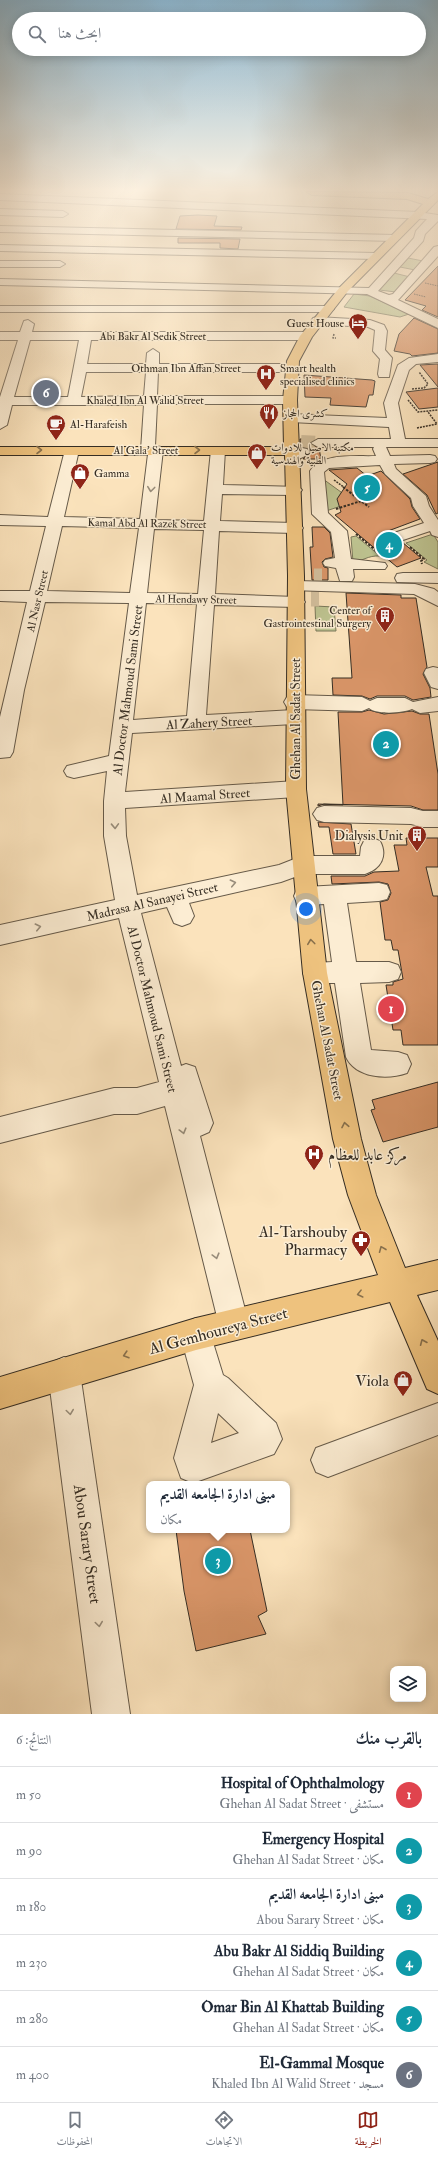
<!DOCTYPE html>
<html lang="ar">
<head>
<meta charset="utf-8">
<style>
  :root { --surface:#fff; --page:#f6f6f7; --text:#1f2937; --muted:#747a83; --line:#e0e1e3; --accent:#8f2418 }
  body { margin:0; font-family:"IM FELL Double Pica",Amiri,serif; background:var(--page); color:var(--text); direction:rtl }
  .controls { position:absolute; right:12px; bottom:12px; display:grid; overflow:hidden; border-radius:8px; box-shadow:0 2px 10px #0003 }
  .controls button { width:36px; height:36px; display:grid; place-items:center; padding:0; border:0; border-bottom:1px solid var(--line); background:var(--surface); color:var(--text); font:20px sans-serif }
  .you { position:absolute; left:306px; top:909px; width:14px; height:14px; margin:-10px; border:3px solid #fff; border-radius:50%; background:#1a73e8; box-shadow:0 0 0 6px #1a73e833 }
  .badge { display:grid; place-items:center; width:26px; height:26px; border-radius:50%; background:var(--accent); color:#fff; font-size:13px; font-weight:700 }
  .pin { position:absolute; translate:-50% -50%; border:2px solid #fff; box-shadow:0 1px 4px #0006 }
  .popup { position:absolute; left:146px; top:1481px; width:144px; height:52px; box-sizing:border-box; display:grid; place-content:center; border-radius:8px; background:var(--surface); filter:drop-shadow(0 1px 3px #0005); font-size:13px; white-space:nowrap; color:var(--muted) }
  .popup b { font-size:15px; color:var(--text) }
  .popup::after { content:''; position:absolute; left:50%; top:100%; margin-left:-8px; border:8px solid transparent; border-top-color:var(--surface) }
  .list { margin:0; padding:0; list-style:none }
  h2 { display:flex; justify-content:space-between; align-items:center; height:52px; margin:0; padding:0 16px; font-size:17px }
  h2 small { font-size:13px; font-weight:400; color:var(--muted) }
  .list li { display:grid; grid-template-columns:26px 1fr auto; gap:12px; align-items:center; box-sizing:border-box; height:56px; padding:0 16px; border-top:1px solid var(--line) }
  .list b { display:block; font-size:15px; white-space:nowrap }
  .list p { margin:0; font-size:13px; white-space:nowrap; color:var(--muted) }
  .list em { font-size:13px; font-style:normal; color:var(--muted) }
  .icon { flex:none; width:22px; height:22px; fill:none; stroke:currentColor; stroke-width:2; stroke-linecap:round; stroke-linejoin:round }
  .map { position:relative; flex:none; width:438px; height:1714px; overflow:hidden; direction:ltr }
  .search { position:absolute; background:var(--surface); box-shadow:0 2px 10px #0003; left:12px; right:12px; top:12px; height:44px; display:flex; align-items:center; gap:10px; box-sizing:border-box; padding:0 14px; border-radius:22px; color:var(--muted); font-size:15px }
  .sheet { height:388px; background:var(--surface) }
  nav { display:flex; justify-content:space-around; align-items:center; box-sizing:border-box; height:56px; border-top:1px solid var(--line); background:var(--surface); font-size:11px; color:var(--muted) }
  nav a { display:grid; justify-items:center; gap:2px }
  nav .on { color:var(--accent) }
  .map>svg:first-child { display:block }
  .green { fill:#bec491; stroke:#7a785a }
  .building { fill:#d99568; stroke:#352d23 }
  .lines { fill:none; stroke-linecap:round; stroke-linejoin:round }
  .minor-tunnel-far1 { stroke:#d3bf9d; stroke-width:14; stroke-dasharray:14 6; stroke-linecap:butt }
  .minor-tunnel { stroke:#d3bf9d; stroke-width:17; stroke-dasharray:17 8; stroke-linecap:butt }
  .minor-casing { stroke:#665a49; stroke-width:2 }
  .major-casing { stroke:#352d23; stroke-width:2 }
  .path-far2 { stroke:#352d23; stroke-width:1; stroke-dasharray:1.5 1; stroke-linecap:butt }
  .path-far1 { stroke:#352d23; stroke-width:1.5; stroke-dasharray:2 1; stroke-linecap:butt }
  .path { stroke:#352d23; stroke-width:2; stroke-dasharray:2.5 1.5; stroke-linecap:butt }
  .minor { fill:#fcedd3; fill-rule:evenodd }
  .major { fill:#eec27e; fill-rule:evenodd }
  .oneway { stroke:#88704c }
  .oneway2 { stroke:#988d7b }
  .labels { text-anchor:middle; stroke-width:3; stroke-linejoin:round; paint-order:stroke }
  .far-poi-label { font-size:11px; fill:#352d23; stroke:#fcedd3; text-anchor:start }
  .far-street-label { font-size:11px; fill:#352d23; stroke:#fcedd3 }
  .street-label { font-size:13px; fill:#352d23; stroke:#fcedd3 }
  .poi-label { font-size:13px; fill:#352d23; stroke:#fcedd3; text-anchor:end }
  .near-poi-label { font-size:16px; fill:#352d23; stroke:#fcedd3; text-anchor:end }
  .near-street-label { font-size:16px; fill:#352d23; stroke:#fcedd3 }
</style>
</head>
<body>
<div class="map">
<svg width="438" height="1714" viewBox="0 0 438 1714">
  <rect width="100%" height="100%" fill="#fbe3bc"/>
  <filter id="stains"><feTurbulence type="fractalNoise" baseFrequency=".005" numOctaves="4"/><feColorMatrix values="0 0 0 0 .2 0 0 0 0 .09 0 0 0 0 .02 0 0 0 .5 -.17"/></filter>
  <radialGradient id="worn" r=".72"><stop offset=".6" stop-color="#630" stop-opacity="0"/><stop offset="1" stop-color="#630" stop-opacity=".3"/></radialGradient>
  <!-- green -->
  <g class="green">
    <polygon points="408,258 423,261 415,270 400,267"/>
    <polygon points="394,273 410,277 396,292 379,290"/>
    <polygon points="354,294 370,296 409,314 400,317 344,307"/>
    <polygon points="323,479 352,500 350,503 326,511"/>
    <polygon points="433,534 438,542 438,569 424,562 427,560 406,543"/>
    <path d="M356 536 380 556C368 555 361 562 353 562L351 537Z"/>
    <polygon points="315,606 334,607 336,631 316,631"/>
  </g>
  <!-- building -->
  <g class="building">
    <polygon points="198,215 217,216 214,226 242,227 241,230 176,229 180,216"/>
    <polygon points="178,238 240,239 238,249 220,248 220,243 178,243"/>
    <polygon points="438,266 438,317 422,310 426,306 405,300"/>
    <polygon points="414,318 438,329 438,353 412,356 410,354 394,351 399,334"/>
    <polygon points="438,364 438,387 420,365"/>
    <polygon points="304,375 372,380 375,381 373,395 369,395 366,407 330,405 331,398 305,397"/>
    <polygon points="438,388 438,407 419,409 406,392"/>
    <polygon points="300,439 315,439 310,444 319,448 321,459 303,459 310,452 307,448 301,447"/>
    <polygon points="438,462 438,513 436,514 427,495 403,474"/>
    <polygon points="357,468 367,476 381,471 410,499 412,507 420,519 388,531 392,534 393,540 402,542 421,558 397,567 335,515 341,512 337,499 347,484 329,470"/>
    <polygon points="312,527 324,527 330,533 333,557 325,559 322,562 324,567 328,568 328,580 312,580 310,547 313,547"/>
    <polygon points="346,593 401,595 401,598 416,598 427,667 423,674 430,688 431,697 413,700 405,696 377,696 370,699 362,696 333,695 332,678 352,678"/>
    <polygon points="369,710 384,714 412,711 420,714 429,714 438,774 438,810 423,810 411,806 324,804 318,806 318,804 343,805 338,712 362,712"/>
    <polygon points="318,822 351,824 356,854 333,854 329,827 319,827"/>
    <polygon points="406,838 438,838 438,867 426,867 433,896 438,896 438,1045 403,1045 401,1030 393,1030 386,985 393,985 393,982 403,979 398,950 393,950 391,940 385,940 380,902 388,900 391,893 388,884 379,882 332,884 331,876 365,876 374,872 399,871 394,845 407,845"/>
    <polygon points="438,1082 438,1127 383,1142 371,1110 375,1109 372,1100"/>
    <polygon points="176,1530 250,1530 267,1611 258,1616 266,1634 196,1651 184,1591"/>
  </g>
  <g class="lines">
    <!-- minor-tunnel-far1 -->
    <polyline class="minor-tunnel-far1" points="301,442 318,443"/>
    <!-- minor-tunnel -->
    <g class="minor-tunnel">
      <polyline points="314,577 322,577"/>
      <polyline points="311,598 319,598"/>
    </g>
    <defs>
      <g id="minor">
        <polygon points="0,194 418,212 438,215 438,221 425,234 423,241 378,291 389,295 393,294 434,247 438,246 438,256 398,300 438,319 438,328 367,294 0,285 0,279 369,288 414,238 416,231 427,219 0,200"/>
        <polygon points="0,209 63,211 68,214 63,217 0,215"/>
        <polygon points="0,226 395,235 400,238 395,241 0,232"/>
        <polygon points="0,245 376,253 381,256 376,259 0,251"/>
        <polygon points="0,261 60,261 65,264 60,267 0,267"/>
        <polygon points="0,306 328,306 334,309 328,312 0,312"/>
        <polygon points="317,317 370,320 384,325 387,331 385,350 392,358 389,377 379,377 378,374 380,359 373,351 375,330 368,327 313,324 311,321 313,318"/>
        <path d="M28 320 34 324 32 332H306L312 336 306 340H91L87 364H146L147 353 153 349 159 353V364H292L298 368 292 372H158L157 396H290L297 400 290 404H157L155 446 161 447 163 450 155 520 204 521 211 450 213 447H223L225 450 223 485 299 487 302 490 299 493 294 495 222 494 220 521 295 523 301 525 303 528 301 531 295 533 219 531 215 594 296 597 302 598 305 602 302 606 296 607 214 605 206 715 294 710 301 712 304 717 301 722 294 724 132 733 125 792 296 781 303 784 306 789 303 794 296 797 125 808 126 836 137 895 279 865 302 856H360L361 847 364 841 372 838 380 841C388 856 381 869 365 874H303L281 882 189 903 194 916 190 923 182 926 174 923 167 907 141 913 181 1066 186 1064 195 1067 213 1123 209 1132 200 1136 249 1325 245 1336 234 1340 223 1336 219 1325 165 1106 137 1114H114L0 1143V1117L114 1088H137L159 1082 119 918 0 945V925L115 900 104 836V801L107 771 74 778 67 776 64 771 67 766 109 756 129 603 45 602 24 690 13 752 10 757 0 758V717L27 602 0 601V591H30L46 526 0 525V515L48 517 65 450 67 447H77L79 450 64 517 140 519 148 454 143 453 141 450 144 405H12L7 425 0 429V397L18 340H0V332H20L24 321ZM30 340H79L68 397H14ZM86 372H146L144 396 81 397ZM62 526 139 528 130 593 47 591ZM154 529 204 530 198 594 147 593ZM146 603 197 604 187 716 133 720Z"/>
        <path d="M438 354V362L416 364 409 370 398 403 405 439H438V447H386L390 456 430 455 435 456 437 459 435 462 430 463 394 464 396 469 426 496 429 506 438 520V537L432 535 430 531 400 541 394 539 392 536 394 533 424 523 413 506 411 498 385 474 380 465 329 468 324 472 328 513 347 531 351 559 385 563 387 566 385 569H353L354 577 352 581H340L336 568 325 566 323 563 325 560 335 558 331 532 312 514 310 471C323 452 356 457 376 456L373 449 374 447H318L311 443 318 439H391L389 427 291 422 284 418 291 414 387 418 384 403 398 365 409 358Z"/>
        <path d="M302 448 307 449 309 452C305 458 295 461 288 459L286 456 288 453Z"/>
        <polygon points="403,573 438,573 438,583 397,582 395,578 397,574"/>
        <polygon points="296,581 415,584 434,589 438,592 438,606 414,594 290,590 288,586 290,582"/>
        <polygon points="433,667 438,668 438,689 431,687 424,673 426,669"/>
        <path d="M294 695 362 697 370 701 377 698H405L413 702 438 697V711L420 713 412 709C403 713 377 715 369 708L362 711 294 709 287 707 284 702 287 697Z"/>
        <polygon points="324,806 411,808 423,811 438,811 438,827 423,827 411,824 324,822 317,820 313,814 317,808"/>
        <path d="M379 883 387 885 390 892 387 899 379 901 347 903 356 962H389L398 965 401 972 398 979 389 982 360 983 371 1050 398 1052 407 1055 411 1064 407 1073C387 1080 356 1078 346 1057L335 983H315L306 980 303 973 306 966 315 963 332 962 324 904 305 905 297 903 294 896 297 889 305 887Z"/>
        <path d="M196 1318 207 1323 223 1375 228 1378 276 1423 282 1439 274 1454 193 1483 181 1478 174 1458 194 1385 180 1334 185 1323ZM218 1413 239 1433 211 1443Z"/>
        <polygon points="64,1357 75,1362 80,1373 130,1714 92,1714 48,1373 53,1362"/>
        <polygon points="438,1403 438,1435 328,1477 316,1472 311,1460 316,1448"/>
      </g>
      <polygon id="major" points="307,192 408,193 428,199 438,192 438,200 348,291 312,337 299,361 297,400 304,576 306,789 327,973 361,1139 376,1195 405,1268 438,1260 438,1290 417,1295 438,1341 438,1394 427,1389 390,1302 196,1350 0,1409 0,1377 196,1318 378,1275 348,1195 333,1139 303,973 286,789 288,576 285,455 0,455 0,447 284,447 283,400 287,361 300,336 340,287 423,204 407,199 312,195"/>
    </defs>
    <!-- minor casing -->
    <use href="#minor" class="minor-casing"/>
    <!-- major casing -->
    <use href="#major" class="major-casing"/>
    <!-- path-far2 -->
    <g class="path-far2">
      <polyline points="425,283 438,286"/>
      <polyline points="414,294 426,297"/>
    </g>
    <!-- path-far1 -->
    <g class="path-far1">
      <polyline points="334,334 333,338 336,338"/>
      <polyline points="412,389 424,388 428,384 419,372"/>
      <polyline points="408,400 418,412 438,410"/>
      <polyline points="417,428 437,424 428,412"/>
      <polyline points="334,480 345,488"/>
    </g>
    <!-- path -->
    <g class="path">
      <polyline points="343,487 369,507"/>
      <polyline points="336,509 361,501"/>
      <polyline points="356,534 379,553"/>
      <polyline points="410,547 424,559 421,561 422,564"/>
    </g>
    <!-- minor -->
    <use href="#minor" class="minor"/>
    <!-- major -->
    <use href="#major" class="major"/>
  </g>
  <!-- one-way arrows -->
  <defs><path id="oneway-chevron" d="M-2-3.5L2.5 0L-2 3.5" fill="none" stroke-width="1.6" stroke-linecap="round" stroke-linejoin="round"/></defs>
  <g class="oneway">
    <use href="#oneway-chevron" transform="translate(39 450)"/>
    <use href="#oneway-chevron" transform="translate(197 450)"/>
    <use href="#oneway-chevron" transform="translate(311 942) rotate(-97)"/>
    <use href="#oneway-chevron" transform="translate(345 1125) rotate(-101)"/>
    <use href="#oneway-chevron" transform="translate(382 1249) rotate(-112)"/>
    <use href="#oneway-chevron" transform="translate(360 1294) rotate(166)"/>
    <use href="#oneway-chevron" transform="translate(423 1342) rotate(-113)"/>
    <use href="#oneway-chevron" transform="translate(126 1355) rotate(163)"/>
  </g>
  <g class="oneway2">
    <use href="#oneway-chevron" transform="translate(151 489) rotate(97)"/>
    <use href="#oneway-chevron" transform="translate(115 826) rotate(88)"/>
    <use href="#oneway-chevron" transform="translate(233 883) rotate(-12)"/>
    <use href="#oneway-chevron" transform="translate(38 927) rotate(-13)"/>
    <use href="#oneway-chevron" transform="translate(183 1131) rotate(75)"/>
    <use href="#oneway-chevron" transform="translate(216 1256) rotate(75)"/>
    <use href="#oneway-chevron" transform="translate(70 1412) rotate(82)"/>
    <use href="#oneway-chevron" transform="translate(99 1624) rotate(82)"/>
  </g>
  <!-- sky -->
  <linearGradient id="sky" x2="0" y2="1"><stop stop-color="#8bb8d4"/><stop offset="0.44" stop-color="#fdf2e1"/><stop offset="1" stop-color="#fdf2e1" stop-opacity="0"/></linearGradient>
  <rect width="438" height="432" fill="url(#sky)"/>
  <!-- icons -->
  <defs>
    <symbol id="hotel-pin" viewBox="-11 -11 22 30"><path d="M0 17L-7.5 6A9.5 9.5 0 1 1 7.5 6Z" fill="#8f2418" stroke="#fcedd3"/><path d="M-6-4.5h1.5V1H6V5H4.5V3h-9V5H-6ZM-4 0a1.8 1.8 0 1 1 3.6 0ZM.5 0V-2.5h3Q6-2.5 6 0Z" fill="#fff"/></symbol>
    <symbol id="hospital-pin" viewBox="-11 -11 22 30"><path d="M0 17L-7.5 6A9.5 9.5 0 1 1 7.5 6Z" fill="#8f2418" stroke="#fcedd3"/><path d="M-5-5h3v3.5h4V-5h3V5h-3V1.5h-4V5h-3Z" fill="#fff"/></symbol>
    <symbol id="restaurant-pin" viewBox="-11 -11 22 30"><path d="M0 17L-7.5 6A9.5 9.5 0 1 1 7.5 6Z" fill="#8f2418" stroke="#fcedd3"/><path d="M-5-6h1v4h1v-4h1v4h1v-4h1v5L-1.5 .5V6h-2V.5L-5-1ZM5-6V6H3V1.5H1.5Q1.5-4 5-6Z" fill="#fff"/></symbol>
    <symbol id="cafe-pin" viewBox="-11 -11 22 30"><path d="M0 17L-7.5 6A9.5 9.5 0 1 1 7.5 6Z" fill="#8f2418" stroke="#fcedd3"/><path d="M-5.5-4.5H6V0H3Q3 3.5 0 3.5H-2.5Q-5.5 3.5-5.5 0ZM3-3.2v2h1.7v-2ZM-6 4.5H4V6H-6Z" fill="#fff"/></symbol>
    <symbol id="shop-pin" viewBox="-11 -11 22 30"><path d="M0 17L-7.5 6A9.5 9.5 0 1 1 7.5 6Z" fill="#8f2418" stroke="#fcedd3"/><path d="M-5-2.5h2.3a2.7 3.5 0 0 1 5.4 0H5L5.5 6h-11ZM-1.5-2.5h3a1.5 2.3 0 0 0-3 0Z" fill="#fff"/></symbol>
    <symbol id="building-pin" viewBox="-11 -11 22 30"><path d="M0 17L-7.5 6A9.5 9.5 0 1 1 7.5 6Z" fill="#8f2418" stroke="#fcedd3"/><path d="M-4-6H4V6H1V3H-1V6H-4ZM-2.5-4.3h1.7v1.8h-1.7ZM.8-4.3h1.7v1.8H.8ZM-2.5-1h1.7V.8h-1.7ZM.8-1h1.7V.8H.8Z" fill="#fff"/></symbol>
    <symbol id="pharmacy-pin" viewBox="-11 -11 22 30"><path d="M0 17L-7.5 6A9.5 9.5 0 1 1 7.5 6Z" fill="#8f2418" stroke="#fcedd3"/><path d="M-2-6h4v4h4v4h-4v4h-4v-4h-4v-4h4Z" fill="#fff"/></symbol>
  </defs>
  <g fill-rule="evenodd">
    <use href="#hotel-pin" x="347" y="312" width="22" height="30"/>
    <use href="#hospital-pin" x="255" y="363" width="22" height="30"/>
    <use href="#restaurant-pin" x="258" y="402" width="22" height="30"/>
    <use href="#cafe-pin" x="45" y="413" width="22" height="30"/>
    <use href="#shop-pin" x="246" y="442" width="22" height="30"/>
    <use href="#shop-pin" x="69" y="462" width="22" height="30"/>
    <use href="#building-pin" x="374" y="605" width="22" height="30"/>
    <use href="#building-pin" x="406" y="824" width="22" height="30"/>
    <use href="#hospital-pin" x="303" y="1143" width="22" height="30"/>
    <use href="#pharmacy-pin" x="350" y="1229" width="22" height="30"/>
    <use href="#shop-pin" x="392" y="1369" width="22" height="30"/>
  </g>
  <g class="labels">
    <!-- far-poi labels -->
    <g class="far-poi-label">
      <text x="344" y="327" text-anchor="end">Guest House</text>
      <text x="280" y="372">Smart health<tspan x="280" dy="13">specialised clinics</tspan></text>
      <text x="283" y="417">كشرى الحجاز</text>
      <text x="70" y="428">Al-Harafeish</text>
      <text x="271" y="451">مكتبة الاصيل للادوات<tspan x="271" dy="13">الطبية والهندسية</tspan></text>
      <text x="94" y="477">Gamma</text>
      <text x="371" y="614" text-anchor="end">Center of<tspan x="371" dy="13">Gastrointestinal Surgery</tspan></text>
    </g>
    <!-- far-street labels -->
    <g class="far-street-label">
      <text x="153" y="340">Abi Bakr Al Sedik Street</text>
      <text x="186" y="372">Othman Ibn Affan Street</text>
      <text x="145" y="404">Khaled Ibn Al Walid Street</text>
      <text x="146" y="454">Al Gala' Street</text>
      <text transform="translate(147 523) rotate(1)" y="4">Kamal Abd Al Razek Street</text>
      <text transform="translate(196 599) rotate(1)" y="4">Al Hendawy Street</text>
      <text transform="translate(37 601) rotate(-77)" y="4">Al Nasr Street</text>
    </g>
    <!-- street labels -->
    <g class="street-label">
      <text transform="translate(127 690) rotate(-83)" y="5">Al Doctor Mahmoud Sami Street</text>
      <text transform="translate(295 719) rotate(-90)" y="5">Ghehan Al Sadat Street</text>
      <text transform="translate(209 722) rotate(-3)" y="5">Al Zahery Street</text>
      <text transform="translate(205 795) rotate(-4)" y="5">Al Maamal Street</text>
      <text transform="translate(152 901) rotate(-13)" y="5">Madrasa Al Sanayei Street</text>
      <text transform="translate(153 1009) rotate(76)" y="5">Al Doctor Mahmoud Sami Street</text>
      <text transform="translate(328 1040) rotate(79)" y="5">Ghehan Al Sadat Street</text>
    </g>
    <!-- poi labels -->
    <g class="poi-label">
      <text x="403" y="840">Dialysis Unit</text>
    </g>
    <!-- near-poi labels -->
    <g class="near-poi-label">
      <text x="328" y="1160" text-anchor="start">مركز عابد للعظام</text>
      <text x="347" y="1237">Al-Tarshouby<tspan x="347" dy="18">Pharmacy</tspan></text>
      <text x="389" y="1386">Viola</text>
    </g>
    <!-- near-street labels -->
    <g class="near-street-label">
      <text transform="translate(218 1330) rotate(-15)" y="6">Al Gemhoureya Street</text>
      <text transform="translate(88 1544) rotate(82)" y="6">Abou Sarary Street</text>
    </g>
  </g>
  <rect width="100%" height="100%" filter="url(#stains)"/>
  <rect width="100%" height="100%" fill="url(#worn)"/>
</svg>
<div class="controls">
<button><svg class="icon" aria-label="layers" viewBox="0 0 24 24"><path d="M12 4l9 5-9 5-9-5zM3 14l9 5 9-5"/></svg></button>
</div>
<div class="you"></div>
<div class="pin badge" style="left:391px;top:1009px;background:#e0444e">1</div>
<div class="pin badge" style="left:386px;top:744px;background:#0f9aa8">2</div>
<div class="pin badge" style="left:218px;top:1561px;background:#0f9aa8">3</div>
<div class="popup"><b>مبنى ادارة الجامعه القديم</b>مكان</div>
<div class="pin badge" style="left:389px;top:545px;background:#0f9aa8">4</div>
<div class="pin badge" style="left:367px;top:488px;background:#0f9aa8">5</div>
<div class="pin badge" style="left:46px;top:393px;background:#6b7280">6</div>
<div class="search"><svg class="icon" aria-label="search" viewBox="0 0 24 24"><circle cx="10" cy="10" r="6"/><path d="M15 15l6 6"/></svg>ابحث هنا</div>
</div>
<section class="sheet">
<h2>بالقرب منك<small>النتائج: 6</small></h2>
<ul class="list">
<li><span class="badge" style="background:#e0444e">1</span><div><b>Hospital of Ophthalmology</b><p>مستشفى · Ghehan Al Sadat Street</p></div><em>50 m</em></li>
<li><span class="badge" style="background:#0f9aa8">2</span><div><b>Emergency Hospital</b><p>مكان · Ghehan Al Sadat Street</p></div><em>90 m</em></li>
<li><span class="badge" style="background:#0f9aa8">3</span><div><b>مبنى ادارة الجامعه القديم</b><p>مكان · Abou Sarary Street</p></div><em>180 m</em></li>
<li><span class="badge" style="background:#0f9aa8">4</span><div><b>Abu Bakr Al Siddiq Building</b><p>مكان · Ghehan Al Sadat Street</p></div><em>230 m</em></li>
<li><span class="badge" style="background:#0f9aa8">5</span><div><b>Omar Bin Al Khattab Building</b><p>مكان · Ghehan Al Sadat Street</p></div><em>280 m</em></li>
<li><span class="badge" style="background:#6b7280">6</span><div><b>El-Gammal Mosque</b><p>مسجد · Khaled Ibn Al Walid Street</p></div><em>400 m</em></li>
</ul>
</section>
<nav>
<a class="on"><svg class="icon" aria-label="map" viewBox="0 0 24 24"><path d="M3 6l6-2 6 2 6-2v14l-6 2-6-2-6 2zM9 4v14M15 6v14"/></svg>الخريطة</a>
<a><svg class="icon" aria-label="directions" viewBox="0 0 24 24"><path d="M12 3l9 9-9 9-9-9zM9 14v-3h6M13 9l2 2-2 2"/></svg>الاتجاهات</a>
<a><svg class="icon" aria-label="saved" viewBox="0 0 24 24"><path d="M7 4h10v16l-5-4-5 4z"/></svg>المحفوظات</a>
</nav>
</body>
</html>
